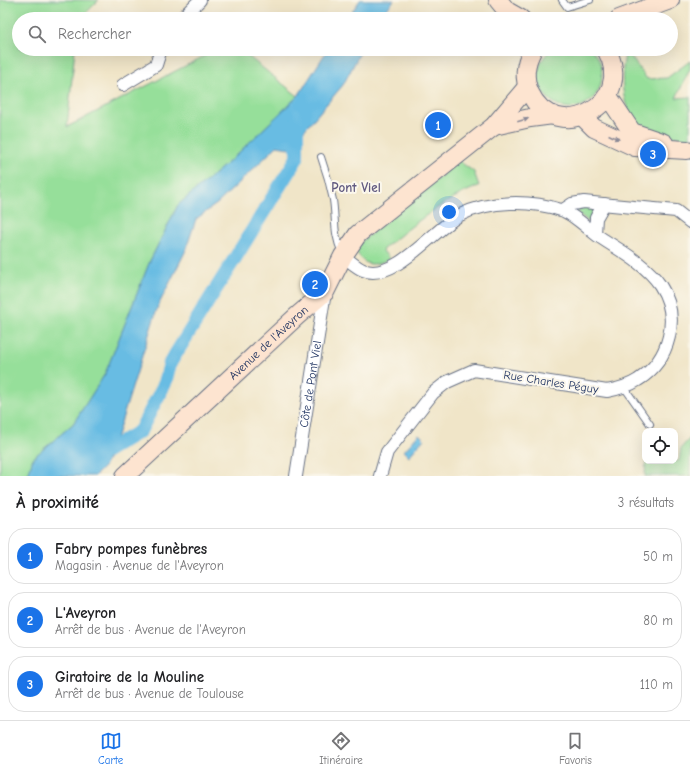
<!DOCTYPE html>
<html lang="fr">
<head>
<meta charset="utf-8">
<style>
  :root { --surface:#fff; --page:#f6f6f6; --text:#202124; --muted:#757577; --line:#e0e0e0; --accent:#1a73e8 }
  body { margin:0; font-family:"Comic Neue",sans-serif; background:var(--page); color:var(--text) }
  .controls { position:absolute; right:12px; bottom:12px; display:grid; overflow:hidden; border-radius:8px; box-shadow:0 4px 16px #0002 }
  .controls button { width:36px; height:36px; display:grid; place-items:center; padding:0; border:0; border-bottom:1px solid var(--line); background:var(--surface); color:var(--text); font:20px sans-serif }
  .you { position:absolute; left:449px; top:212px; width:14px; height:14px; margin:-10px; border:3px solid #fff; border-radius:50%; background:#1a73e8; box-shadow:0 0 0 6px #1a73e833 }
  .badge { display:grid; place-items:center; width:26px; height:26px; border-radius:50%; background:var(--accent); color:#fff; font-size:13px; font-weight:700 }
  .pin { position:absolute; translate:-50% -50%; border:2px solid #fff; box-shadow:0 1px 4px #0006 }
  .list { margin:0; padding:0; list-style:none }
  h2 { display:flex; justify-content:space-between; align-items:center; height:52px; margin:0; padding:0 16px; font-size:17px }
  h2 small { font-size:13px; font-weight:400; color:var(--muted) }
  .list li { display:grid; grid-template-columns:26px 1fr auto; gap:12px; align-items:center; box-sizing:border-box; height:56px; margin:0 8px 8px; padding:0 8px; border:1px solid var(--line); border-radius:16px }
  .list b { display:block; font-size:15px; white-space:nowrap }
  .list p { margin:0; font-size:13px; white-space:nowrap; color:var(--muted) }
  .list em { font-size:13px; font-style:normal; color:var(--muted) }
  .icon { flex:none; width:22px; height:22px; fill:none; stroke:currentColor; stroke-width:2; stroke-linecap:round; stroke-linejoin:round }
  .map { position:relative; flex:none; width:690px; height:476px; overflow:hidden }
  .search { position:absolute; background:var(--surface); box-shadow:0 4px 16px #0002; left:12px; right:12px; top:12px; height:44px; display:flex; align-items:center; gap:10px; box-sizing:border-box; padding:0 14px; border-radius:22px; color:var(--muted); font-size:15px }
  .sheet { height:244px; background:var(--surface) }
  nav { display:flex; justify-content:space-around; align-items:center; box-sizing:border-box; height:56px; border-top:1px solid var(--line); background:var(--surface); font-size:11px; color:var(--muted) }
  nav a { display:grid; justify-items:center; gap:2px }
  nav .on { color:var(--accent) }
  .map>svg:first-child { display:block }
  .green { fill:#96df9a; stroke:#58877c }
  .water { fill:#67bce3; stroke:#4176a0 }
  .lines { fill:none; stroke-linecap:round; stroke-linejoin:round }
  .canal { stroke:#67bce3; stroke-width:14 }
  .lane-casing { stroke:#666f83; stroke-width:8 }
  .street-casing { stroke:#666f83; stroke-width:14 }
  .secondary-casing { stroke:#666f83; stroke-width:20 }
  .lane { stroke:#fff; stroke-width:6 }
  .street { stroke:#fff; stroke-width:12 }
  .secondary { stroke:#fde4d0; stroke-width:18 }
  .oneway { fill:#8c8a97 }
  .labels { text-anchor:middle; stroke-width:4; stroke-linejoin:round; paint-order:stroke }
  .street-label { font-size:12px; fill:#1b2f5e; stroke:#fbf7ec }
  .neighbourhood-label { font-size:13px; font-weight:bold; fill:#615a80; stroke:#fbf7ec }
</style>
</head>
<body>
<div class="map">
<svg width="690" height="476" viewBox="0 0 690 476">
  <rect width="100%" height="100%" fill="#fbf7ec"/>
  <filter id="ink" filterUnits="userSpaceOnUse"><feTurbulence type="fractalNoise" baseFrequency=".025" numOctaves="2"/><feDisplacementMap in="SourceGraphic" scale="8" xChannelSelector="R" yChannelSelector="G"/><feConvolveMatrix kernelMatrix="1 2 1 2 8 2 1 2 1" color-interpolation-filters="sRGB"/></filter>
  <filter id="wash" filterUnits="userSpaceOnUse"><feTurbulence type="fractalNoise" baseFrequency=".012" numOctaves="4" result="noise"/><feDisplacementMap in="SourceGraphic" scale="16" xChannelSelector="R" yChannelSelector="G"/><feGaussianBlur stdDeviation="0.9" result="paint"/><feColorMatrix in="noise" values="0 0 0 0 0 0 0 0 0 0 0 0 0 0 0 0 0 1.4 0 .05"/><feComposite in="paint" operator="in"/></filter>
  <g filter="url(#wash)">
    <rect width="100%" height="100%" fill="#f0e5c8"/>
    <!-- green -->
    <g class="green">
      <polygon points="0,0 99,0 80,19 19,19 19,49 75,49 67,127 218,49 239,49 298,96 231,160 178,205 150,261 105,374 73,424 33,458 28,476 0,476"/>
      <path d="M552 49C560 49 582 46 589 49 604 56 605 81 597 93 569 133 511 83 552 49Z"/>
      <path d="M626 50 647 79 667 78 690 61V69L676 98 690 97V139C676 137 658 135 645 128 619 114 620 76 626 50Z"/>
      <path d="M459 161 474 172 479 186C442 200 413 225 382 250L390 259C374 266 364 268 356 250L360 243Z"/>
      <polygon points="586,207 593,210 589,222 579,214 578,209"/>
      <polygon points="690,438 690,476 645,476 646,461 679,461 681,448"/>
    </g>
    <!-- water -->
    <g class="water">
      <polygon points="360,0 394,0 379,19 347,19"/>
      <polygon points="328,49 362,49 343,85 289,148 277,146 218,203 196,219 185,252 158,306 112,451 104,467 95,476 28,476 33,458 73,424 105,374 150,261 178,205 231,160 298,96"/>
      <polygon points="419,434 424,439 409,456 404,451"/>
    </g>
    <g class="lines">
      <!-- canal -->
      <polyline class="canal" points="97,457 140,431 165,383 170,363 297,158 297,119"/>
    </g>
  </g>
  <g filter="url(#ink)">
    <g class="lines">
      <defs>
        <g id="lane">
          <polyline points="562,0 567,7 590,0"/>
          <path d="M321 157C326 171 330 185 333 200 336 220 333 234 342 253"/>
          <polyline points="624,387 650,424"/>
        </g>
        <g id="street">
          <polyline points="181,19 200,0"/>
          <polyline points="123,85 156,65 161,49"/>
          <polyline points="563,210 572,204 584,202 612,205 676,211 690,222"/>
          <polyline points="595,233 596,218 604,204"/>
          <path d="M343 256C350 261 356 267 363 270 394 283 435 228 460 215 490 200 530 200 561 210 572 213 588 229 598 236 619 250 646 264 660 285 681 317 670 360 638 380 629 386 618 389 607 391L474 370 447 382 433 393 387 452 380 476"/>
          <path id="s1" d="M296 476 325 292"/>
        </g>
        <g id="secondary">
          <polyline points="498,0 507,11 521,19"/>
          <polyline points="619,19 670,0"/>
          <path d="M533 49C525 63 523 78 530 93 555 147 638 105 606 49"/>
          <polyline points="608,96 632,132 664,143"/>
          <polyline points="582,116 594,128 635,147 687,150"/>
          <polyline points="494,126 530,118 553,115"/>
          <path id="s2" d="M125 476 297 316 325 292 343 256 358 234 494 126 527 87"/>
        </g>
      </defs>
      <!-- lane casing -->
      <use href="#lane" class="lane-casing"/>
      <!-- street casing -->
      <use href="#street" class="street-casing"/>
      <!-- secondary casing -->
      <use href="#secondary" class="secondary-casing"/>
      <!-- lane -->
      <use href="#lane" class="lane"/>
      <!-- street -->
      <use href="#street" class="street"/>
      <!-- secondary -->
      <use href="#secondary" class="secondary"/>
    </g>
    <!-- one-way arrows -->
    <defs><path id="oneway-solid" d="M-6-.8H1V-3.2L6.5 0L1 3.2V.8H-6Z"/></defs>
    <g class="oneway">
      <use href="#oneway-solid" transform="translate(523 120) rotate(-16)"/>
      <use href="#oneway-solid" transform="translate(614 137) rotate(25)"/>
    </g>
  </g>
  <g class="labels">
    <!-- street labels -->
    <g class="street-label">
      <text dy="4" stroke="none"><textPath href="#s2" startOffset="196">Avenue de l'Aveyron</textPath></text>
      <text transform="translate(551 382) rotate(9)" y="4">Rue Charles Péguy</text>
      <text dy="4" stroke="none"><textPath href="#s1" startOffset="93">Côte de Pont Viel</textPath></text>
    </g>
    <!-- neighbourhood labels -->
    <g class="neighbourhood-label">
      <text x="356" y="192">Pont Viel</text>
    </g>
  </g>
</svg>
<div class="controls">
<button><svg class="icon" aria-label="locate" viewBox="0 0 24 24"><circle cx="12" cy="12" r="6"/><path d="M12 2v4M12 18v4M2 12h4M18 12h4"/></svg></button>
</div>
<div class="you"></div>
<div class="pin badge" style="left:438px;top:125px">1</div>
<div class="pin badge" style="left:315px;top:284px">2</div>
<div class="pin badge" style="left:653px;top:154px">3</div>
<div class="search"><svg class="icon" aria-label="search" viewBox="0 0 24 24"><circle cx="10" cy="10" r="6"/><path d="M15 15l6 6"/></svg>Rechercher</div>
</div>
<section class="sheet">
<h2>À proximité<small>3 résultats</small></h2>
<ul class="list">
<li><span class="badge">1</span><div><b>Fabry pompes funèbres</b><p>Magasin · Avenue de l'Aveyron</p></div><em>50 m</em></li>
<li><span class="badge">2</span><div><b>L'Aveyron</b><p>Arrêt de bus · Avenue de l'Aveyron</p></div><em>80 m</em></li>
<li><span class="badge">3</span><div><b>Giratoire de la Mouline</b><p>Arrêt de bus · Avenue de Toulouse</p></div><em>110 m</em></li>
</ul>
</section>
<nav>
<a class="on"><svg class="icon" aria-label="map" viewBox="0 0 24 24"><path d="M3 6l6-2 6 2 6-2v14l-6 2-6-2-6 2zM9 4v14M15 6v14"/></svg>Carte</a>
<a><svg class="icon" aria-label="directions" viewBox="0 0 24 24"><path d="M12 3l9 9-9 9-9-9zM9 14v-3h6M13 9l2 2-2 2"/></svg>Itinéraire</a>
<a><svg class="icon" aria-label="saved" viewBox="0 0 24 24"><path d="M7 4h10v16l-5-4-5 4z"/></svg>Favoris</a>
</nav>
</body>
</html>
